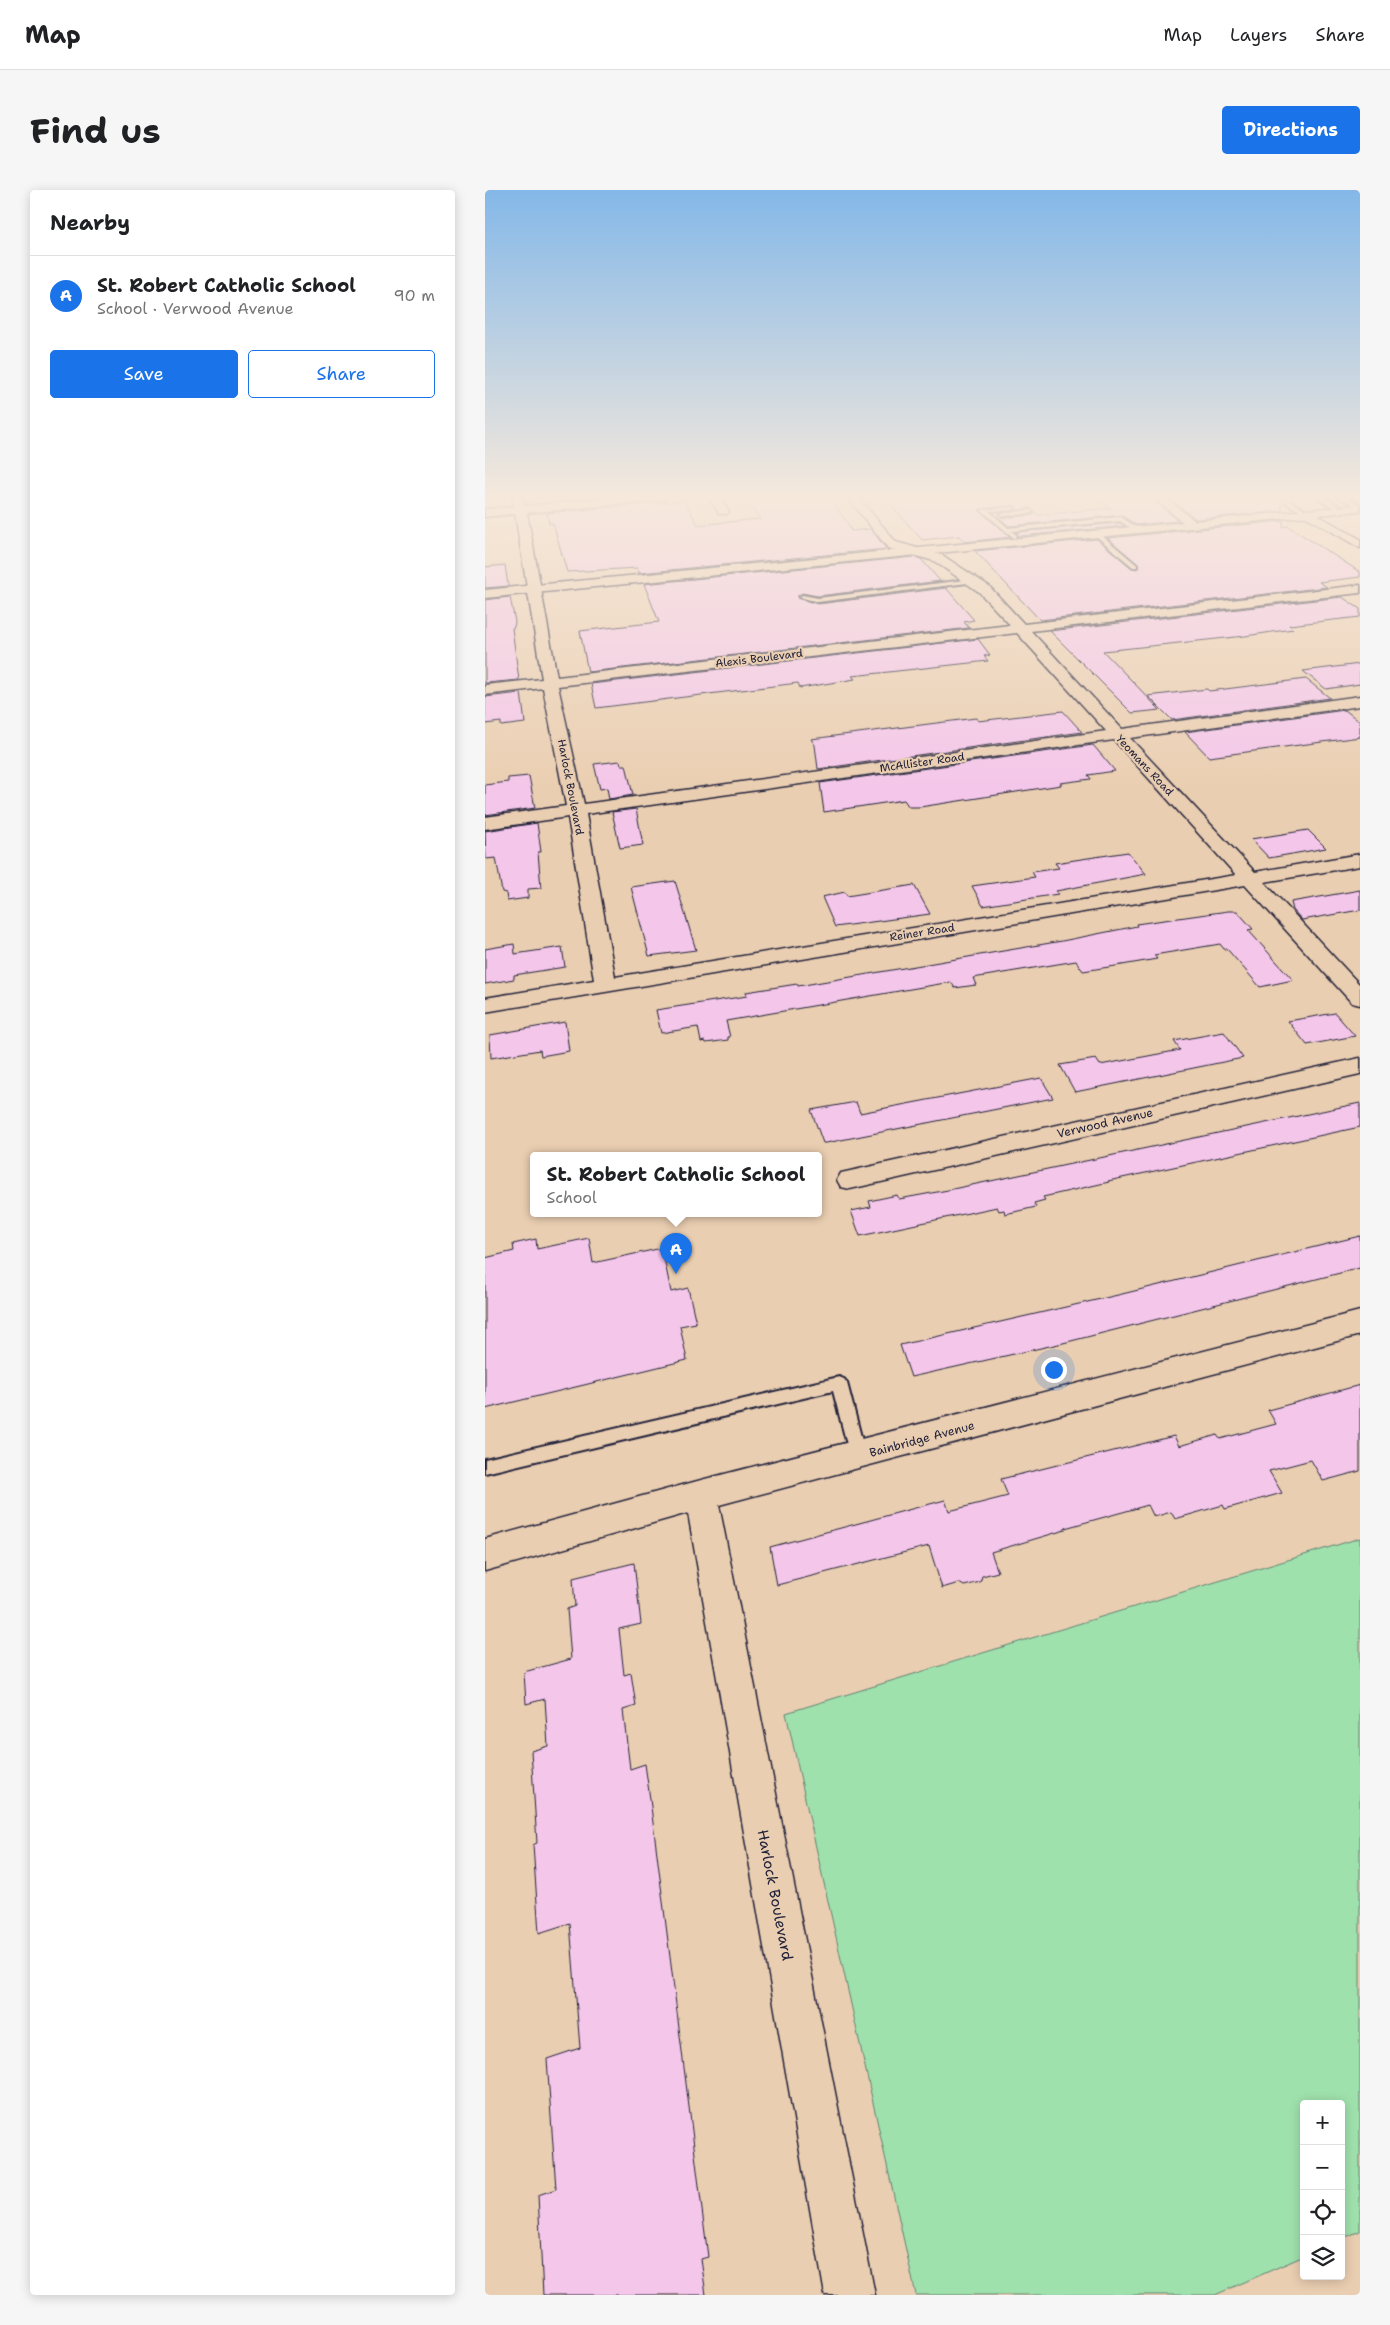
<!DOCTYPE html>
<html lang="en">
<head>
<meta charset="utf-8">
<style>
  :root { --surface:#fff; --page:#f6f6f6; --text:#202124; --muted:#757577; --line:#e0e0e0; --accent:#1a73e8 }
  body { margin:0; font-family:"Shantell Sans",sans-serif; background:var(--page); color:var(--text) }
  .controls { position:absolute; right:15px; bottom:15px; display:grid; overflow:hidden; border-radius:5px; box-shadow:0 2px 12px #0003 }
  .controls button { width:45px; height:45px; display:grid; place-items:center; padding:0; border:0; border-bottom:1px solid var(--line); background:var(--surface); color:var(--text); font:25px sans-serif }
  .you { position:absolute; left:568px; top:1179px; width:18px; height:18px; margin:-12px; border:4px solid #fff; border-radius:50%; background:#1a73e8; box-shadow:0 0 0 8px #1a73e833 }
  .badge { display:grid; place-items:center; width:32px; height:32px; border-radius:50%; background:var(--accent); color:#fff; font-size:16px; font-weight:700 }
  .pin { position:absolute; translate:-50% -41px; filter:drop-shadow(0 1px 2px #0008) }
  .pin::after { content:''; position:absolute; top:26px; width:18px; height:15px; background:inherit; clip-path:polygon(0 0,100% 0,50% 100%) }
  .popup { position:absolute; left:45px; top:962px; width:292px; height:65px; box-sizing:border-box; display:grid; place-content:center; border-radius:5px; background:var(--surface); filter:drop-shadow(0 1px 4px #0005); font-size:16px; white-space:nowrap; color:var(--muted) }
  .popup b { font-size:19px; color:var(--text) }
  .popup::after { content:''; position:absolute; left:50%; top:100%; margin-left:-10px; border:10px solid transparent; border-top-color:var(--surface) }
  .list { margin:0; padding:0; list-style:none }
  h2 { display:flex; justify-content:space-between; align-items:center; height:65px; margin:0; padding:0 20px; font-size:21px }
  h2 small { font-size:16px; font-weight:400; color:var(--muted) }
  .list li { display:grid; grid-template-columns:32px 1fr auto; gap:15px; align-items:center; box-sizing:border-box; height:80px; padding:0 20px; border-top:1px solid var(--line) }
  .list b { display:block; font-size:19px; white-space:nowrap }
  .list p { margin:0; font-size:16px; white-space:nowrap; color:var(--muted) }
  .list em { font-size:16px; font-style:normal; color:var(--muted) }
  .actions { display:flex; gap:10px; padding:15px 20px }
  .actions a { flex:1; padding:11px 0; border:1px solid var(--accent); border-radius:5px; text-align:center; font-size:18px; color:var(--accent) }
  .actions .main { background:var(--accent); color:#fff }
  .icon { flex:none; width:28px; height:28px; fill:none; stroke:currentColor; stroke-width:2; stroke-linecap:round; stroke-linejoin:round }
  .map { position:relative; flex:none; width:875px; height:2105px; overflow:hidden; border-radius:5px }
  header { display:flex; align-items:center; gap:30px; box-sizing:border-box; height:70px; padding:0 25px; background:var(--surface); border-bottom:1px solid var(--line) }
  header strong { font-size:24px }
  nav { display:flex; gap:28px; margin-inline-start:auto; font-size:18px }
  .intro { display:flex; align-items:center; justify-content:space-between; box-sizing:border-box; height:120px; padding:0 30px }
  h1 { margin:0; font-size:35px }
  .button { padding:12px 22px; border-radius:5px; background:var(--accent); color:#fff; font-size:18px; font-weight:700 }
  main { display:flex; gap:30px; padding:0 30px }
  aside { flex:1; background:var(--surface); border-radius:5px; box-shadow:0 2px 12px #0003 }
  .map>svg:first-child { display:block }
  .green { fill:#9fe1ac; stroke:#608274 }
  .building { fill:#f4c6ea; stroke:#22223b }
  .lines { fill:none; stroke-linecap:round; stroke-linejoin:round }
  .service-casing { stroke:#22223b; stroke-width:4 }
  .minor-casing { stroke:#22223b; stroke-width:3 }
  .secondary-casing { stroke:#22223b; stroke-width:3 }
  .service { fill:#eaceb1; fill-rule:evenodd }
  .minor { fill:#eaceb1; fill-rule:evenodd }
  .secondary { fill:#eaceb1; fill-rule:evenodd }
  .labels { text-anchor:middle; stroke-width:4.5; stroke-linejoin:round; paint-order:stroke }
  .far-street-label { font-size:11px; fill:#22223b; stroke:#eaceb1 }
  .street-label { font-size:12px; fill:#22223b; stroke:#eaceb1 }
  .near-street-label { font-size:15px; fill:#22223b; stroke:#eaceb1 }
</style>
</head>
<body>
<header>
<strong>Map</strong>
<nav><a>Map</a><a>Layers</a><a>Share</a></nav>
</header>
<div class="intro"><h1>Find us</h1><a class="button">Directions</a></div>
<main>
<aside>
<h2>Nearby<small></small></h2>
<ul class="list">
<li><span class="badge">A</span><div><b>St. Robert Catholic School</b><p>School · Verwood Avenue</p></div><em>90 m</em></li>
</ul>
<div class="actions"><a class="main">Save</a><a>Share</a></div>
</aside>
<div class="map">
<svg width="875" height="2105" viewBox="0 0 875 2105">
  <rect width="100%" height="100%" fill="#eaceb1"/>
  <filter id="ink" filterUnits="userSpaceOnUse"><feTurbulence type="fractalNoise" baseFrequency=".02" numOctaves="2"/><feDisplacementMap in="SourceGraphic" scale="10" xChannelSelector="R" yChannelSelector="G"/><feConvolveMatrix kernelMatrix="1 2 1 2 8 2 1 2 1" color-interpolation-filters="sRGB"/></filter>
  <g filter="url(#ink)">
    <!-- green -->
    <polygon class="green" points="875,1348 875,2041 856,2049 856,1914 819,1914 819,2066 730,2105 431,2105 301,1523"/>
    <!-- building -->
    <g class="building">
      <polygon points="57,307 113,307 59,312"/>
      <polygon points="259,307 343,307 362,332 366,341 386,339 401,359 154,383 152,378 82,382 68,333 64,334 62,323 200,311 213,335 275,329"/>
      <polygon points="399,307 533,307 545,318 530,320 532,317 530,315 495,319 495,321 525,347 480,352 474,346 437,350"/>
      <polygon points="612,307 665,307 693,331 651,335 636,325 524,336 509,323 515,322 515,326 519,328 548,325 549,321 553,325 626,318"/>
      <polygon points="683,307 796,307 797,321 711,329"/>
      <polygon points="798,331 798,337 803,336 875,382 875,387 834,392 842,397 555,430 490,361 612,349 647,378 652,379 653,374 623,348"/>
      <polygon points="635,333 639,336 534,346 531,342"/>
      <polygon points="429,367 436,369 455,391 333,406 317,403 312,408 333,414 461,398 489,430 479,432 484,438 103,482 95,441 174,432 159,394"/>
      <polygon points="20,375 23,396 0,398 0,377"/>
      <polygon points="25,407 30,432 29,437 27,438 34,490 0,493 0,410"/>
      <polygon points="857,407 875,419 875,427 804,435 808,439 760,446 618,461 675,520 647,523 565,441"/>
      <polygon points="493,449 505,465 499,466 503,471 367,486 370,489 315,498 313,493 111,518 106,494"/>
      <polygon points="875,474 875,494 841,499 818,481"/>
      <polygon points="821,489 845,508 687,530 663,506 722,499 724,501"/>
      <polygon points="36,503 40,533 16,536 16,532 0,534 0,507"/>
      <polygon points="860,520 875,532 875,547 724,567 700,542"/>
      <polygon points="578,521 597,542 333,579 330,555 326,549 491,528 493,531"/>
      <polygon points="608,555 630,581 603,585 606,589 575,593 576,595 435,617 424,617 419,610 339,622 335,593"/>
      <polygon points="135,571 136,575 141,575 148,605 124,609 122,598 115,599 109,574"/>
      <polygon points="44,586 50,618 0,625 0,595 23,592 23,588"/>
      <polygon points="151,619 158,655 135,658 127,622"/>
      <polygon points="52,633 56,662 53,662 56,698 43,699 43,708 22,711 21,703 17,702 11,668 1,669 0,641"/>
      <polygon points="823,640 841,658 784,668 766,649"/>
      <polygon points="643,662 661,684 571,701 573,704 498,716 487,696 550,687 547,682 574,678 570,673"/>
      <polygon points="190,691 211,760 164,766 146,697"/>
      <polygon points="429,695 445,724 350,737 337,707 360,702 362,706"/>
      <polygon points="875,700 875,720 817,730 808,720 806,712"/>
      <polygon points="743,721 752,721 768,739 763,740 808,790 775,797 742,759 739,759 735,754 669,765 672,769 637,775 598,781 591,771 488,788 491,795 470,798 466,792 241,831 245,847 243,847 243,850 221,853 220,851 216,852 213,837 176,843 171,820 262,806 261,802 312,794 313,796 577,751 652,736 651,734"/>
      <polygon points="29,754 30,764 77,757 80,777 29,785 29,789 0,794 0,759"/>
      <polygon points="850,823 870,846 822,855 803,831"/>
      <polygon points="80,832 84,861 56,866 55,860 6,868 5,845"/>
      <polygon points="739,842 758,868 590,902 575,875 611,869 615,875 695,860 689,851"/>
      <polygon points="556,888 568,908 341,953 338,953 326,920 371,912 375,923"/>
      <polygon points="875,913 875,937 623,991 624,992 558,1007 560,1010 549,1013 551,1017 520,1024 519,1020 514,1021 512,1017 375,1046 366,1021 386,1017 384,1011 412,1005 414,1009 463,1000"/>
      <polygon points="875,1046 875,1078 578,1153 426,1187 415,1155 633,1105"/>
      <polygon points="104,1048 108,1073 177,1058 186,1102 203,1098 211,1133 195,1136 202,1170 0,1219 0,1068 29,1061 28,1054 51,1049 52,1059"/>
      <polygon points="875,1195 875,1281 838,1291 826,1270 784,1281 797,1303 740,1319 738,1315 690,1329 686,1322 669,1327 663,1315 580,1338 580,1340 506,1362 513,1382 497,1386 495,1392 479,1396 474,1393 457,1398 444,1356 292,1395 285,1357 460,1310 464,1321 523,1306 516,1289 689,1246 694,1256 732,1245 735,1249 791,1234 783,1220"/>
      <polygon points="149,1373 156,1434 134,1439 139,1485 146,1483 151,1516 138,1520 145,1579 160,1574 165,1609 223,2067 216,2069 221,2105 58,2105 53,2005 71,1999 62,1869 95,1858 85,1733 54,1743 48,1655 52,1653 46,1561 63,1556 60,1509 41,1514 39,1482 86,1469 82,1419 90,1416 88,1388"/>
    </g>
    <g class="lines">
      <defs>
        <g id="service">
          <polygon points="839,307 858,319 859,320 854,321 833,308"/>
          <polygon points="854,307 862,307 875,315 875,319"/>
          <polygon points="801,311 805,311 825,323 820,324 801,313"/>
          <polygon points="530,317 528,320 504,321 523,338 636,327 655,340 650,341 635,331 527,341 532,346 529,348 496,320"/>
          <polygon points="546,320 548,323 519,326 516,324"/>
          <polygon points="610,343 614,343 652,375 652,377 648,377 610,345"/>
          <polygon points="488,389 490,392 333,412 314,407 317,405 333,408"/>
          <polygon points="354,1187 359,1189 362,1193 381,1266 379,1271 373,1273 367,1271 365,1266 348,1201 0,1283 0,1269"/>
        </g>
        <g id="minor">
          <path d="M27 307H39L40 316 137 307H184L179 310 42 323 72 487 525 435 494 402 449 371 403 358 362 307H373L411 352 457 365 504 396 539 434 875 395V403L546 441 637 539 875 506V516L645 548 770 682 875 664V676L779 692 875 795V815L867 813 760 695 0 822V808L109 790 83 627 0 639V627L81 616 58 498 0 505V495L57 489 30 324 0 327V319L29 317ZM532 443 621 541 99 614 73 496ZM629 550 751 685 130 787 101 624Z"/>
          <polygon points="224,307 235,307 244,322 242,324 234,324"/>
          <polygon points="667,307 680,307 714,334 708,338 704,337"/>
          <polygon points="822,319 875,349 875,358 818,325 816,323"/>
          <polygon points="875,868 875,884 365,999 356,997 352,990 356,983 365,981"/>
          <polygon points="875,1121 875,1145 234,1315 390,2105 340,2105 203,1323 0,1381 0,1349 216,1290"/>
        </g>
        <polygon id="secondary" points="875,315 875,321 0,408 0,400"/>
      </defs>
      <!-- service casing -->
      <use href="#service" class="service-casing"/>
      <!-- minor casing -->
      <use href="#minor" class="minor-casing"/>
      <!-- secondary casing -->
      <use href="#secondary" class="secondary-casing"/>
      <!-- service -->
      <use href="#service" class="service"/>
      <!-- minor -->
      <use href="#minor" class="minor"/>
      <!-- secondary -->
      <use href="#secondary" class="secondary"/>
    </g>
  </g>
  <!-- sky -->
  <linearGradient id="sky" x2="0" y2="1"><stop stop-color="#84b8e8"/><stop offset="0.51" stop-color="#f6e9dc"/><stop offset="1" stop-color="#f6e9dc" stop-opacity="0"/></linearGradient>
  <rect width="875" height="602" fill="url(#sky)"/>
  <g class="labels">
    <!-- far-street labels -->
    <g class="far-street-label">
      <text transform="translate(274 468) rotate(-7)" y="4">Alexis Boulevard</text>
      <text transform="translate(437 572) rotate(-8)" y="4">McAllister Road</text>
      <text transform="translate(660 575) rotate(47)" y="4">Yeomans Road</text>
      <text transform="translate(86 597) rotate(79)" y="4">Harlock Boulevard</text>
      <text transform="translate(437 742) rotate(-9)" y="4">Reiner Road</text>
    </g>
    <!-- street labels -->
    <g class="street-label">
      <text transform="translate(620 933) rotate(-13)" y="4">Verwood Avenue</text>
      <text transform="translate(437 1249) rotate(-15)" y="4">Bainbridge Avenue</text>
    </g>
    <!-- near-street labels -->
    <g class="near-street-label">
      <text transform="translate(290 1705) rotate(79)" y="5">Harlock Boulevard</text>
    </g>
  </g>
</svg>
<div class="controls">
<button>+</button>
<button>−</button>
<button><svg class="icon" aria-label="locate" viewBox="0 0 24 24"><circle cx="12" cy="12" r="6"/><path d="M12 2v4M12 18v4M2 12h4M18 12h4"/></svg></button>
<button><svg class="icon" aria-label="layers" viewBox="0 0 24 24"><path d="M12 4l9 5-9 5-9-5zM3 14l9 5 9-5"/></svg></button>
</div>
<div class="you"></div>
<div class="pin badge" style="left:191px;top:1084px">A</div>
<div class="popup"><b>St. Robert Catholic School</b>School</div>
</div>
</main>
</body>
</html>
